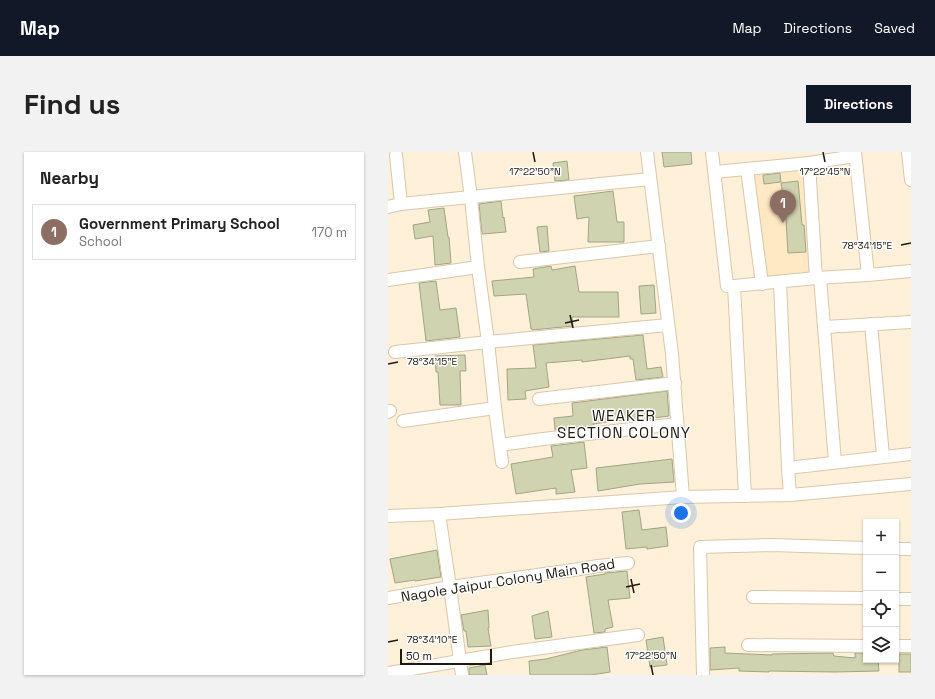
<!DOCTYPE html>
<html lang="en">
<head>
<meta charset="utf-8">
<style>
  :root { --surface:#fff; --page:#f2f2f2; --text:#222; --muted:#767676; --line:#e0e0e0; --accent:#111827 }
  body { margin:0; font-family:"Space Grotesk",sans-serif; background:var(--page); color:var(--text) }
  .controls { position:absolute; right:12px; bottom:12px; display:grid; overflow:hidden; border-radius:0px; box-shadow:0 1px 3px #0004 }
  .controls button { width:36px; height:36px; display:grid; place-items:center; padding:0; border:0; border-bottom:1px solid var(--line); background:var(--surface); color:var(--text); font:20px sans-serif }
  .scale { position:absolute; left:12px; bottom:10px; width:92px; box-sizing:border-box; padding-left:4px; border:2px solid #1f190f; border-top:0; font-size:11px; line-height:14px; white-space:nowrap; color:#1f190f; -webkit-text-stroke:3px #fff; paint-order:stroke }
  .you { position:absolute; left:293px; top:361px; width:14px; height:14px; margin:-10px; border:3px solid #fff; border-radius:50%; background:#1a73e8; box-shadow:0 0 0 6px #1a73e833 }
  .badge { display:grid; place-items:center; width:26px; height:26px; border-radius:50%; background:var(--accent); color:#fff; font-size:13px; font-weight:700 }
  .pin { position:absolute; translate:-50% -33px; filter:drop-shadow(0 1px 2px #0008) }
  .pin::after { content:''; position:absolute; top:21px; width:14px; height:12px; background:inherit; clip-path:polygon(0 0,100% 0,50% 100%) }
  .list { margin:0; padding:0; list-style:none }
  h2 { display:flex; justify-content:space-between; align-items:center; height:52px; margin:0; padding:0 16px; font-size:17px }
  h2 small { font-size:13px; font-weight:400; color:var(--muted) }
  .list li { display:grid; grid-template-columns:26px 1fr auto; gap:12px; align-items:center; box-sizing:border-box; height:56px; margin:0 8px 8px; padding:0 8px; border:1px solid var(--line); border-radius:0px }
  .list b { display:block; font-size:15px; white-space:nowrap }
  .list p { margin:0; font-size:13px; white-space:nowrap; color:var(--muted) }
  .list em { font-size:13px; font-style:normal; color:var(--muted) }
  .icon { flex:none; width:22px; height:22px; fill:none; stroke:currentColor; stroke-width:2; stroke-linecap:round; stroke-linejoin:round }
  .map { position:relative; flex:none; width:523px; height:523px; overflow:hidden; border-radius:0px }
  header { display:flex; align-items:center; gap:24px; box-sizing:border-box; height:56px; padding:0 20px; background:var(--accent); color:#fff }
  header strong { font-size:19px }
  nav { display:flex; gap:22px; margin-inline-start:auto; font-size:14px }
  .intro { display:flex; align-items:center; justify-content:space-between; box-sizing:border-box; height:96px; padding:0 24px }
  h1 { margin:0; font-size:28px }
  .button { padding:10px 18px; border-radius:0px; background:var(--accent); color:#fff; font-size:14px; font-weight:700 }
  main { display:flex; gap:24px; padding:0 24px }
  aside { flex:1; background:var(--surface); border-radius:0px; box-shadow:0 1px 3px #0004 }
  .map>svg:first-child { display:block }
  .built { fill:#ffe8c4 }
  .building { fill:#cfd3af; stroke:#a1a486 }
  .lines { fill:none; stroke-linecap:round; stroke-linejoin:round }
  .minor-casing { stroke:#d9c7ab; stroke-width:14 }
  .minor { stroke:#fff; stroke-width:12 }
  .ticks { fill:none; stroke:#1f190f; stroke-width:1.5 }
  .labels { text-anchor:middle; stroke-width:3; stroke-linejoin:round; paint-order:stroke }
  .street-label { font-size:14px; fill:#1f190f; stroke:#fff }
  .neighbourhood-label { font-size:15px; letter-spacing:1px; fill:#1f190f; stroke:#fff }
  .ticks-label { font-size:10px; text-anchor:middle; fill:#1f190f; stroke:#fff; stroke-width:3; stroke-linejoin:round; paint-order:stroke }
</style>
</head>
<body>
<header>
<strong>Map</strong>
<nav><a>Map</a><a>Directions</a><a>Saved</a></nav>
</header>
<div class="intro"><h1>Find us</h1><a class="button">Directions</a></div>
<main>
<aside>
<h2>Nearby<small></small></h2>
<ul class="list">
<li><span class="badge" style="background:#8d6e63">1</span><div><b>Government Primary School</b><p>School</p></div><em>170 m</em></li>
</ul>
</aside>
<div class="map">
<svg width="523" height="523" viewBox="0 0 523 523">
  <rect width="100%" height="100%" fill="#fff0d9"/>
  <!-- built -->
  <polygon class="built" points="415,17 423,122 379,127 365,20"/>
  <!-- building -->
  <g class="building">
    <polygon points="274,0 303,0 304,12 276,15"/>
    <polygon points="179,9 181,28 167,29 165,11"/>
    <polygon points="392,21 393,30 376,32 375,23"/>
    <polygon points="410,29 414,73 416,73 418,100 400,101 397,51 396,51 393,31"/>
    <polygon points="225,39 229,70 236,70 236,90 200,90 201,65 189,67 186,44"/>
    <polygon points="113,49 115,66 116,65 118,80 94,82 91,52"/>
    <polygon points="56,56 60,85 61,85 63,111 47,113 45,84 27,87 25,73 42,70 40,58"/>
    <polygon points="159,74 161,99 152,100 149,75"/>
    <polygon points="163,114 164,118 187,114 191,140 230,140 231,165 184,165 185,174 144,178 144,177 143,177 138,142 106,144 104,129 146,125 145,117"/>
    <polygon points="48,129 52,158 68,156 72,185 38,189 31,131"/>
    <polygon points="266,133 268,161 253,162 251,134"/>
    <polygon points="255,183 259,217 273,215 275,225 248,228 245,207 242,207 242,204 194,210 194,208 158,211 161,235 137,239 138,247 120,248 119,217 148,216 145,193"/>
    <polygon points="77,203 78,219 72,219 73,253 52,253 50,220 48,220 47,204"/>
    <polygon points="279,239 281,264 250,268 250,266 234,268 205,272 206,273 195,275 167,278 166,266 185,264 184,251"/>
    <polygon points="196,290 199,316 183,318 187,340 168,342 168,336 128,342 123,312 165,305 163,294"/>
    <polygon points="284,307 286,330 252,332 210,339 208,316"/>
    <polygon points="251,358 254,378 278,375 280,394 259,397 259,395 238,397 234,360"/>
    <polygon points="49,398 53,425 27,429 27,428 7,431 2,407"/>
    <polygon points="239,419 242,446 220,448 225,475 217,477 217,480 206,481 198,425 217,422 217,421"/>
    <polygon points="100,458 101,476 100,476 103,494 80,495 78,479 76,479 73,463"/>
    <polygon points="160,459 164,485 147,487 144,464"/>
    <polygon points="275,485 279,513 262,515 258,488"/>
    <polygon points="219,495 222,520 203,523 142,523 141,509 158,507 194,498"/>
    <polygon points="337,495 337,501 384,503 384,502 445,501 446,504 467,506 467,501 478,501 478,508 490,508 491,519 447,520 381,519 381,520 351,519 351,516 322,518 322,496"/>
    <rect x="511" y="502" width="12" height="18"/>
    <polygon points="97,513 99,523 81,523 81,516"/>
  </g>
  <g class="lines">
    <defs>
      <g id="minor">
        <polyline points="77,0 83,46 90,115 100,190 107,256 114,310"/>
        <polyline points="259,0 284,202 295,345"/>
        <polyline points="324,0 339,134 346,134 357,344"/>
        <polyline points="520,0 523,28"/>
        <polyline points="8,3 13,52"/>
        <polyline points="421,11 428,126"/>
        <polyline points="359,17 374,132"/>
        <polyline points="327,20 421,11 467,4"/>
        <polyline points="0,55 13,52 262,27"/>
        <polyline points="132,110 271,94"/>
        <polyline points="480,123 523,119"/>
        <polyline points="432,126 447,310"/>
        <polyline points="0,128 90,115"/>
        <polyline points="392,130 400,316 402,343"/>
        <polyline points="346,134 428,126 480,123 467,0"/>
        <polyline points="483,172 495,304"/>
        <polyline points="437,175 523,170"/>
        <polyline points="7,200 100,190 280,173"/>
        <polyline points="151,247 287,231"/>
        <polyline points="0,260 2,259"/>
        <polyline points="15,269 107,256"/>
        <polyline points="112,293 155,287 289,272"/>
        <polyline points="400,316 523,302"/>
        <polyline points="51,362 62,435 74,523"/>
        <polyline points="0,364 51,362 295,345 402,343 523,332"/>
        <polyline points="508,397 523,397"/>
        <polyline points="365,445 478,446"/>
        <polyline points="0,446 62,435 192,417 210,414 240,411"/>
        <polyline points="508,447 523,447"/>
        <polyline points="360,493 478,494"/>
        <polyline points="508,494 523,494"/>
        <polyline points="0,521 124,500 250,483"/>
        <polyline points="315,523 312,395 384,393 478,396"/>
      </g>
    </defs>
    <!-- minor casing -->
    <use href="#minor" class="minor-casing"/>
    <!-- minor -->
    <use href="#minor" class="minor"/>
  </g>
  <!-- ticks -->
  <path class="ticks" d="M145 0 147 10M435 0 437 10M513 93 523 91M182 163 185 176M177 171 191 168M0 212 10 210M243 427 246 441M238 435 252 432M0 490 10 488M263 513 265 523"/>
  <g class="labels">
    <!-- street labels -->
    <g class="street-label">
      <text transform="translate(120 428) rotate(-9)" y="5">Nagole Jaipur Colony Main Road</text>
    </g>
    <!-- neighbourhood labels -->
    <g class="neighbourhood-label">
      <text x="236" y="269">WEAKER<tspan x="236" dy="17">SECTION COLONY</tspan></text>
    </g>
  </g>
  <g class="ticks-label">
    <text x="147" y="23">17°22'50"N</text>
    <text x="437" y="23">17°22'45"N</text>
    <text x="479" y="97">78°34'15"E</text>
    <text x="44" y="213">78°34'15"E</text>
    <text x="44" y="491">78°34'10"E</text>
    <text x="263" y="507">17°22'50"N</text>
  </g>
</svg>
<div class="controls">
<button>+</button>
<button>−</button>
<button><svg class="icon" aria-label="locate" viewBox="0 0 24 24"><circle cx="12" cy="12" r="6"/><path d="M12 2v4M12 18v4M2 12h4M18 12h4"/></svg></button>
<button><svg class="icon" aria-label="layers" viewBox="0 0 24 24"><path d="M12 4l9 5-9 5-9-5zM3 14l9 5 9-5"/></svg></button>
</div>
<div class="scale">50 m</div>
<div class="you"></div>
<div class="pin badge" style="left:395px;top:71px;background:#8d6e63">1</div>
</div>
</main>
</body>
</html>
